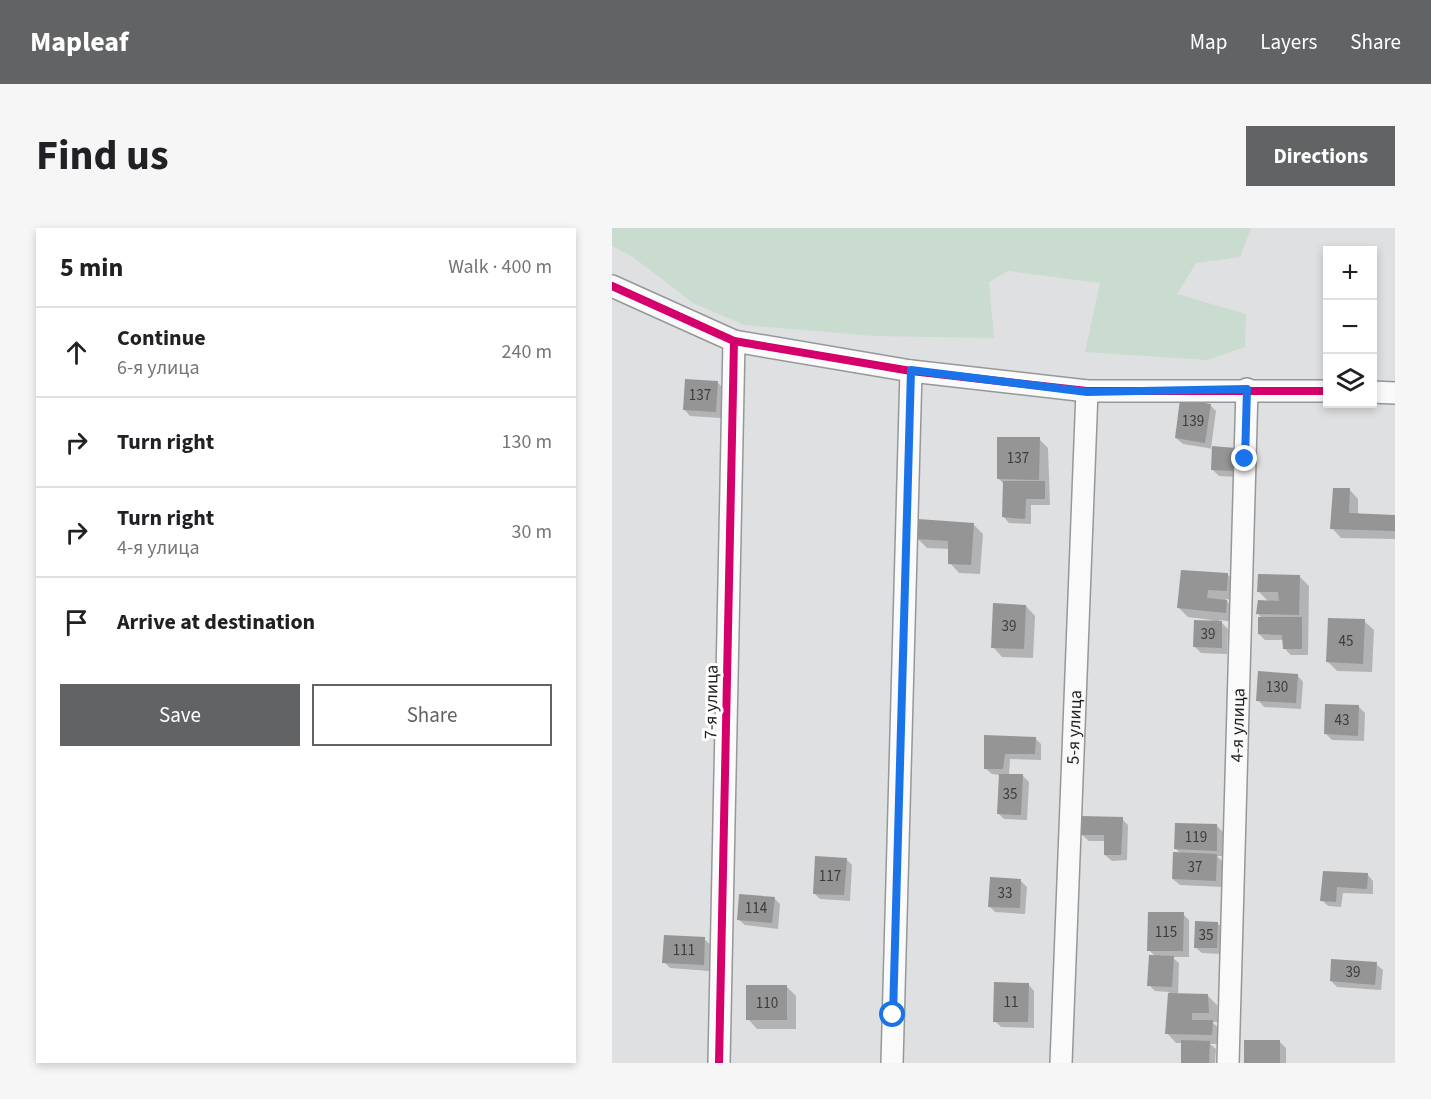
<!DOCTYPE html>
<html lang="en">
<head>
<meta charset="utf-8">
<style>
  :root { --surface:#fff; --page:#f6f6f6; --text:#202124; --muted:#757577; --line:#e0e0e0; --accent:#626364 }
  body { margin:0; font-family:"Source Sans 3",sans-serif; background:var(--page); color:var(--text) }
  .controls { position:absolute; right:18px; top:18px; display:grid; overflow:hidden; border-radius:0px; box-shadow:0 3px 9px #0003 }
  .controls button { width:54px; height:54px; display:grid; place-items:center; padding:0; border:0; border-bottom:2px solid var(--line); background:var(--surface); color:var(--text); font:30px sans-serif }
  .stop { position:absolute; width:18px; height:18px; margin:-14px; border:4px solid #1a73e8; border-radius:50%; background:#fff }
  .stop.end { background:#1a73e8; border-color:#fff; box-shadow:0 2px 6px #0008 }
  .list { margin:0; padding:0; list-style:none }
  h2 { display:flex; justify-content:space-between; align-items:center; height:78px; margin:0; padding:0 24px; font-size:26px }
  h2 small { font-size:20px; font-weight:400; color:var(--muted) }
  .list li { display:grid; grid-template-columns:39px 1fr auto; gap:18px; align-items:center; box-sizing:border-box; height:90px; padding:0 24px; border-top:2px solid var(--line) }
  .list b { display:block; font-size:22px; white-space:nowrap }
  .list p { margin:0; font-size:20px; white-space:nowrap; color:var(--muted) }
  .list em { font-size:20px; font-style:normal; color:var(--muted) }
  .actions { display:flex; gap:12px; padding:18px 24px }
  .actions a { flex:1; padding:14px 0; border:2px solid var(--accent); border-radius:0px; text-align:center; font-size:21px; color:var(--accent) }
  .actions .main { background:var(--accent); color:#fff }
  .icon { flex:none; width:33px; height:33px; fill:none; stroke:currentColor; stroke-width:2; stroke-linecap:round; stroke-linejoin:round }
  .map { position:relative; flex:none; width:783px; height:835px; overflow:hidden; border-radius:0px }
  header { display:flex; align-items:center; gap:36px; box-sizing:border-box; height:84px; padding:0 30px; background:var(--accent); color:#fff }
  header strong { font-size:28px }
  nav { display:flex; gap:33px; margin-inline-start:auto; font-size:21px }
  .intro { display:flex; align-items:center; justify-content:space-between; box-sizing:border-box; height:144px; padding:0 36px }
  h1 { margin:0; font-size:42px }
  .button { padding:15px 27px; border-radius:0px; background:var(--accent); color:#fff; font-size:21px; font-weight:700 }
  main { display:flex; gap:36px; padding:0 36px }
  aside { flex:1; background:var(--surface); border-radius:0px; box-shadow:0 3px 9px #0003 }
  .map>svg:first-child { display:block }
  .green { fill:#c9dccf }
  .shadow { fill:#0003 }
  .building { fill:#959596 }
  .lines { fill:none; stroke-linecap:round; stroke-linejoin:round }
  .street-casing { stroke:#969798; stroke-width:24 }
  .street { stroke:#fafafb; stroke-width:21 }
  .cycleway-casing { stroke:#fff; stroke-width:11 }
  .cycleway { stroke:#d6006c; stroke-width:8 }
  .route { stroke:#1a73e8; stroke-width:8 }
  .labels { text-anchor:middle; stroke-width:6; stroke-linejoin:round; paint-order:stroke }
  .number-label { font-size:15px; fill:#3c3c3e }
  .street-label { font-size:18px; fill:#1f1f20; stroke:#fff }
</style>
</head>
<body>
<header>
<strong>Mapleaf</strong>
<nav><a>Map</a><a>Layers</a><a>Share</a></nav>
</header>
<div class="intro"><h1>Find us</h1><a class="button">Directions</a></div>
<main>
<aside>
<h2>5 min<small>Walk · 400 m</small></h2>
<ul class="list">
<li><svg class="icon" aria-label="ahead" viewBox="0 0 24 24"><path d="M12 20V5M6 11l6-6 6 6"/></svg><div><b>Continue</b><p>6-я улица</p></div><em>240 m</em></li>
<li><svg class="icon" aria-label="right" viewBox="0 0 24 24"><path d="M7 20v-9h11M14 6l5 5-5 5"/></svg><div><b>Turn right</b></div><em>130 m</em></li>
<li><svg class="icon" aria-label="right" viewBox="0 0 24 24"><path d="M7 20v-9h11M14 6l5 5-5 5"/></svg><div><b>Turn right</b><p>4-я улица</p></div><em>30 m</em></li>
<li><svg class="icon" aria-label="arrive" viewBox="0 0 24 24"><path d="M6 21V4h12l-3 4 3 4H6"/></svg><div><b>Arrive at destination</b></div></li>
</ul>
<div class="actions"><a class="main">Save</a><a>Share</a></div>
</aside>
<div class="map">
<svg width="783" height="835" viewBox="0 0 783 835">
  <rect width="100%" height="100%" fill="#dfe0e2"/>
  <!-- green -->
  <polygon class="green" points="0,0 639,0 628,29 584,35 565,66 634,86 633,119 595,132 473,124 488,55 396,43 377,54 382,110 261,108 132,97 81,75 21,29 0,18"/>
  <!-- shadow -->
  <g class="shadow">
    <polygon points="105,154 111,160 109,190 78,188 72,181"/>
    <polygon points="598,177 604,183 599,220 623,221 628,249 607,248 600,241 602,221 571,216 564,210"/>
    <polygon points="427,211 436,220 438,277 419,277 419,296 397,295 391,288 392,256 386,250"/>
    <polygon points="737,261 746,271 746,287 783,289 783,311 729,310 720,300"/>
    <polygon points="361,296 371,306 368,346 347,345 338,335 338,321 315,320 305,310"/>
    <polygon points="616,347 625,356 624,372 613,371 624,383 623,394 607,392 616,401 615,426 589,425 583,419 600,392 576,389 567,380"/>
    <polygon points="688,349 697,358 696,427 679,427 673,421 672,412 653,412 647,406 650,390 646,386 657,374 646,363"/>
    <polygon points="414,378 423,388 421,430 390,429 381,419"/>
    <polygon points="752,393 762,402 760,444 725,443 716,434"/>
    <polygon points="685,447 691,454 689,481 652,479 646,472"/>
    <polygon points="747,479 753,485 752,513 720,512 714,506"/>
    <polygon points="374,508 423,510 429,516 429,532 398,531 397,547 411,548 417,554 415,592 392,591 386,585 388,547 380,546 373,540"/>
    <polygon points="510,591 516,597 515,632 500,633 493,627 494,613 477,613 470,607"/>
    <polygon points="605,598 611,604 610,628 605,628 611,634 610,659 568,657 561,651 569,626 564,621"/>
    <polygon points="234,631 240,637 238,673 208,671 202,665"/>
    <polygon points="712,644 755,646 761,653 761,666 731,665 729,679 716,678 710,672"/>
    <polygon points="409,653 415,659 413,686 383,684 377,678"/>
    <polygon points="162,670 168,676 166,701 133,697 126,691"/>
    <polygon points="571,686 577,692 577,729 560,729 567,735 566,767 596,768 605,777 606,794 600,794 610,803 609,816 598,816 604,821 603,835 570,835 571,815 564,815 555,805 557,764 543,763 537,757 543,728 537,722"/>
    <polygon points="605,695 612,701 611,726 590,725 583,719"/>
    <polygon points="92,711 99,717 97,743 58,740 52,734"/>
    <polygon points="764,736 771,742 769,762 725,759 719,753"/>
    <polygon points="416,756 422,763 422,800 389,799 383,793"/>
    <polygon points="175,759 184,768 184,801 145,801 136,791"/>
    <polygon points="668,814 674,820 674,835 633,835"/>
  </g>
  <!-- building -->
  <g class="building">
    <polygon points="73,151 106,153 104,184 71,182"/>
    <polygon points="568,171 599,176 593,215 563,210"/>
    <polygon points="385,209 428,209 427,252 385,251"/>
    <polygon points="600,218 624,220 622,243 599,242"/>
    <polygon points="391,253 433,253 433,271 414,271 413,291 390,289"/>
    <polygon points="721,260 738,260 737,285 783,287 783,303 718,301"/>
    <polygon points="306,291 362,295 359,337 336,336 336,313 304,311"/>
    <polygon points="569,342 616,345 615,363 596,362 595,370 615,372 614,385 565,380"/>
    <polygon points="646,346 688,347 687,387 644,386 646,372 667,373 666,364 645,364"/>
    <polygon points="381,375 414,377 412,421 379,420"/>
    <polygon points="646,389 690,389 690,421 671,421 670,407 646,406"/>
    <polygon points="716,390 753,391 751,436 714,434"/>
    <polygon points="582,392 610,393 610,420 581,419"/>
    <polygon points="646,443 686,446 684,475 644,473"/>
    <polygon points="713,476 747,477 746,508 712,506"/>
    <polygon points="372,507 424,509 423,526 393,526 391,541 372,541"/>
    <polygon points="387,546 411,546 409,587 385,586"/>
    <polygon points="470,588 511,589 509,627 492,627 492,607 469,607"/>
    <polygon points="563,595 605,596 605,623 562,621"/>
    <polygon points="561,624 605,626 604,653 560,651"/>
    <polygon points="203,628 235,630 232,667 201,666"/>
    <polygon points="711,643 756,645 755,661 725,659 724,674 708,673"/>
    <polygon points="378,649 409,651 408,680 376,679"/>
    <polygon points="127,666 163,669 160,695 125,692"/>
    <polygon points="536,684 572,684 571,723 535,723"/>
    <polygon points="583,693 606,694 605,720 582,720"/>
    <polygon points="52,707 93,709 92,737 50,735"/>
    <polygon points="537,727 562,728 560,759 535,758"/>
    <polygon points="719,731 765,734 763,757 718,753"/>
    <polygon points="382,754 417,755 416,794 381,794"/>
    <rect x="134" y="757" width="41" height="35"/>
    <polygon points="556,765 596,766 597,785 580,785 580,792 601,792 600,807 553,806"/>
    <polygon points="569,812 598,813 597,835 569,835"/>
    <rect x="632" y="812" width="36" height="23"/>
  </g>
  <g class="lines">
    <defs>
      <g id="street">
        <polyline points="0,58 122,113 299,143 475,163 716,163"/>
        <polyline points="760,164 783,165"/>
        <polyline points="107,835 122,113"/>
        <polyline points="280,835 299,143"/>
        <path id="s1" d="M449 835 475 163"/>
        <path id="s2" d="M616 835 635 161"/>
      </g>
    </defs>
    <!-- street casing -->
    <use href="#street" class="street-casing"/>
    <!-- street -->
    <use href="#street" class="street"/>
    <defs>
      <g id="cycleway">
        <polyline points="0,58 122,113 299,143 475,163 716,163"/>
        <polyline points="107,835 122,113"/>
      </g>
    </defs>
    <!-- cycleway casing -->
    <use href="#cycleway" class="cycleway-casing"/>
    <!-- cycleway -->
    <use href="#cycleway" class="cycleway"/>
  </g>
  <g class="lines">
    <!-- route -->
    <polyline class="route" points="281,787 299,142 475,164 635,161 633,231"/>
  </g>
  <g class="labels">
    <!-- number labels -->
    <g class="number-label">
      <text x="88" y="172">137</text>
      <text x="581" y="198">139</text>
      <text x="406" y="235">137</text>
      <text x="397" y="403">39</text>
      <text x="596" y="411">39</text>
      <text x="734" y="418">45</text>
      <text x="665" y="464">130</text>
      <text x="730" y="497">43</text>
      <text x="398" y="571">35</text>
      <text x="584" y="614">119</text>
      <text x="583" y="644">37</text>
      <text x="218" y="653">117</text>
      <text x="393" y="670">33</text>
      <text x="144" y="685">114</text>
      <text x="554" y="709">115</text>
      <text x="594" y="712">35</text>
      <text x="72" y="727">111</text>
      <text x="741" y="749">39</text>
      <text x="399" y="779">11</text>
      <text x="155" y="780">110</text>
    </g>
    <!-- street labels -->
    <g class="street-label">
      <text transform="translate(99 474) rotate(-89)" y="6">7-я улица</text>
      <text dy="6" stroke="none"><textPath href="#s2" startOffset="338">4-я улица</textPath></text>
      <text dy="6" stroke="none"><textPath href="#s1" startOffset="336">5-я улица</textPath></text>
    </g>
  </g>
</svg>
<div class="controls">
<button>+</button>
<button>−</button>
<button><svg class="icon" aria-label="layers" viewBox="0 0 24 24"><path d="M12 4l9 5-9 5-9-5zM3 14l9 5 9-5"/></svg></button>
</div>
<div class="stop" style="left:281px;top:787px"></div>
<div class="stop end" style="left:633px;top:231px"></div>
</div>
</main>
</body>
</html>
